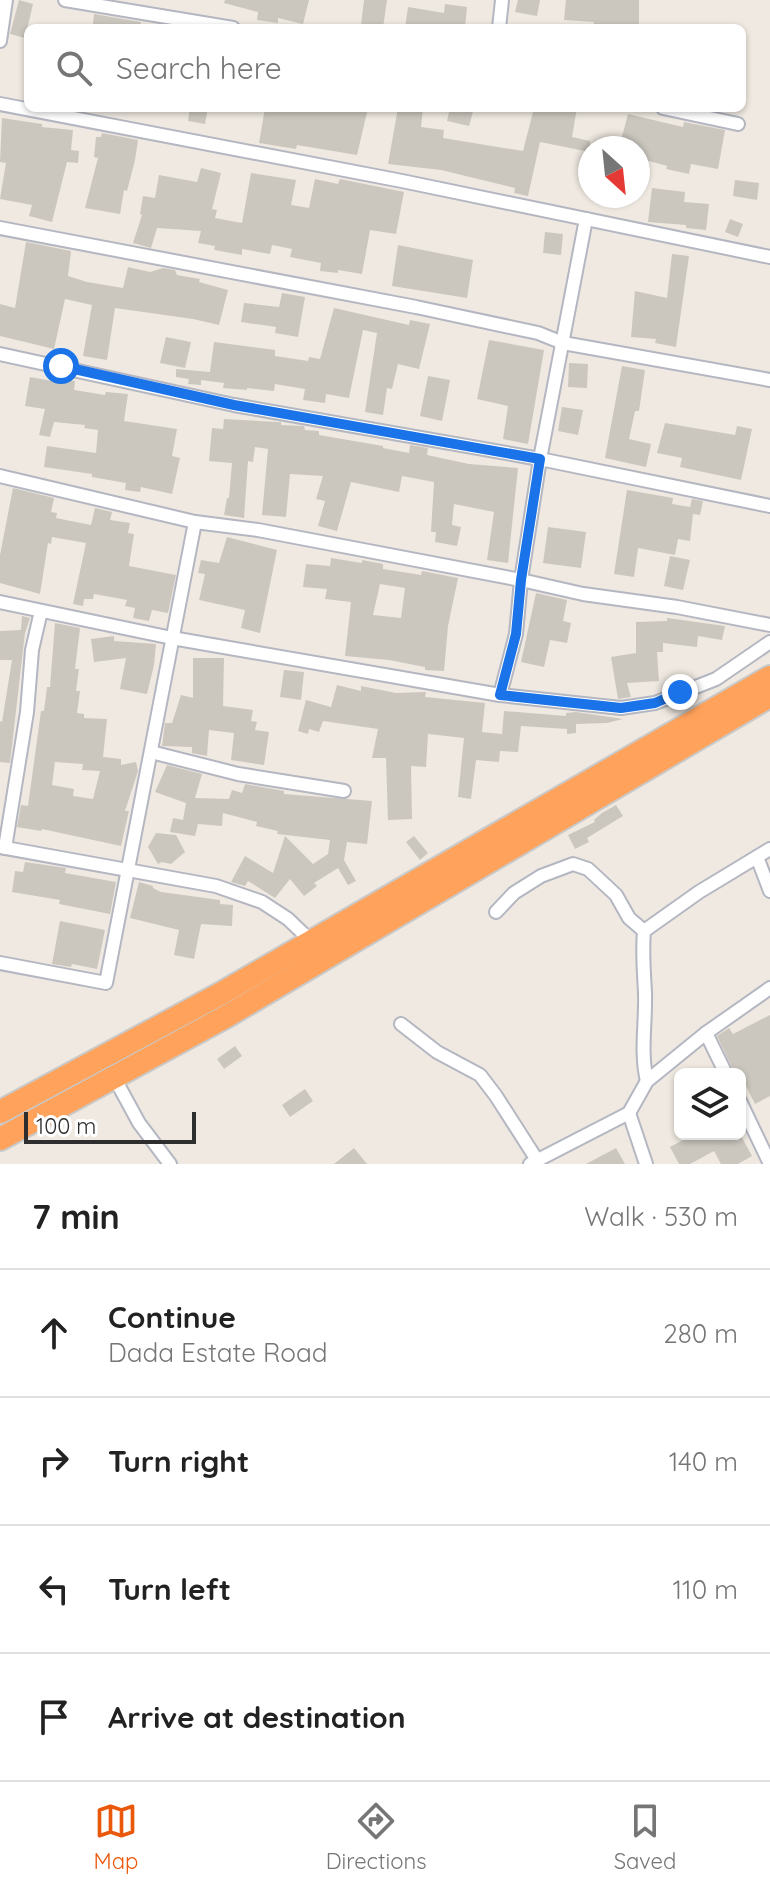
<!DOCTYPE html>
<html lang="en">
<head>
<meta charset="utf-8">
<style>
  :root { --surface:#fff; --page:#f6f6f6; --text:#222; --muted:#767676; --line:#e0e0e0; --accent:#ea580c }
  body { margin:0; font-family:Quicksand,sans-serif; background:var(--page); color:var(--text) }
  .controls { position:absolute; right:24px; bottom:24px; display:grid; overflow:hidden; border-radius:12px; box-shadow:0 2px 6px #0004 }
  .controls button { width:72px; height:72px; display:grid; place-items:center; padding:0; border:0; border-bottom:2px solid var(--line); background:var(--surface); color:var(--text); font:40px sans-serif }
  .compass { position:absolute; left:578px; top:136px; width:72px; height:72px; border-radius:50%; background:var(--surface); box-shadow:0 2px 6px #0004; rotate:153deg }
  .scale { position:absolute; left:24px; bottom:20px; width:172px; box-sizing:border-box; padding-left:8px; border:4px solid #2e2e2e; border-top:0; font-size:22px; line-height:28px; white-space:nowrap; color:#2e2e2e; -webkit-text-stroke:6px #fff; paint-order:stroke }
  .stop { position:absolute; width:24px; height:24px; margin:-18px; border:6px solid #1a73e8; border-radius:50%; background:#fff }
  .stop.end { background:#1a73e8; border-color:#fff; box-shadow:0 2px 8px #0008 }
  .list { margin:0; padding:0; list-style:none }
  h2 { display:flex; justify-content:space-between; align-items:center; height:104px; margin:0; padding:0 32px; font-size:34px }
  h2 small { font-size:26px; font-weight:400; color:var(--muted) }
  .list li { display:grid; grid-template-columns:52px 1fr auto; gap:24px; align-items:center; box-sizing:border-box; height:128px; padding:0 32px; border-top:2px solid var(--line) }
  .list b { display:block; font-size:30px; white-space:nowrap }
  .list p { margin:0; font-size:26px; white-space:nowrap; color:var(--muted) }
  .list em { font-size:26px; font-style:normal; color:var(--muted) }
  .icon { flex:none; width:44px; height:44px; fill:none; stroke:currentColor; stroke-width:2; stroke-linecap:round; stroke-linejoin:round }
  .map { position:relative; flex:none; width:770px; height:1164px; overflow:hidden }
  .search { position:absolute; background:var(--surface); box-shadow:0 2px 6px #0004; left:24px; right:24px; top:24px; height:88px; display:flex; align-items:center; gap:20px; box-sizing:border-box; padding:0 28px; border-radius:12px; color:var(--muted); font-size:30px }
  .sheet { height:616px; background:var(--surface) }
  nav { display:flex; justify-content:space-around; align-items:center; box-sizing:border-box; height:112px; border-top:2px solid var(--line); background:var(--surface); font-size:22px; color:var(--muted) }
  nav a { display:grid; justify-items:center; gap:4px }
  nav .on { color:var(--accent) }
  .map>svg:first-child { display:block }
  .building { fill:#cbc7bf; fill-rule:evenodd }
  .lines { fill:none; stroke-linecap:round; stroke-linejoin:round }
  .street-casing { stroke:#b4b7c1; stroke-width:16 }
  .highway-casing { stroke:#c9c9c9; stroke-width:26 }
  .street { stroke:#fff; stroke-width:12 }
  .highway { stroke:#ffa35c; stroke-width:22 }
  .route { stroke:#1a73e8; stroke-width:10 }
</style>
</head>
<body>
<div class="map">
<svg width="770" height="1164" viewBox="0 0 770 1164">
  <rect width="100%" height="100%" fill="#efe9e1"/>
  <!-- building -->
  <g class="building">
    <polygon points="19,0 33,4 25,38 10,34"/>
    <polygon points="225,0 309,0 303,24 278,18 278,23 257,20 258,12 224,3"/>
    <polygon points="364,0 387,0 383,28 361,25"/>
    <polygon points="518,0 540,0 537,16 515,12"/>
    <polygon points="566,0 639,0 639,28 593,27 594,22 564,20"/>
    <polygon points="445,4 467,7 465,28 434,26 434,28 405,28 408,7 444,13"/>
    <polygon points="94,14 141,22 140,28 93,24"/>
    <polygon points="190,108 208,108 205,124 188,121"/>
    <polygon points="265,108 368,108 357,155 297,145 296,149 259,143"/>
    <polygon points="398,108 423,108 421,127 444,130 443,138 523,151 534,108 577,108 572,137 590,141 590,152 540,142 528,196 514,193 515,188 441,170 388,164"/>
    <polygon points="450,108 474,108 469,126 447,121"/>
    <polygon points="628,114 683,127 684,122 725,130 718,169 691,164 689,174 666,169 667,166 638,158 638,148 619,148"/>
    <polygon points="2,118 42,124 42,127 73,130 71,150 79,151 78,163 67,162 52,222 29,216 32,205 0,199 6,163 0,162"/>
    <polygon points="102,133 138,140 135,160 127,191 124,190 120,214 85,208 98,158 94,157 96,137 101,137"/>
    <polygon points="201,168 221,173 212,209 217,210 215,218 242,223 251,173 296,180 291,205 309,208 315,179 338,184 340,179 404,192 396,234 370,230 362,274 338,270 338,273 320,271 321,263 290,257 292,249 272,245 270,254 242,249 242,255 214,250 215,246 198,243 201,231 157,228 151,248 133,243 142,215 140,214 143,196 155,198 159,175 197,182"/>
    <polygon points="735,180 759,183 757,200 733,196"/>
    <polygon points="652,188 685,192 684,202 709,204 706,230 686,228 686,225 648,222"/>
    <polygon points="730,219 743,224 738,237 725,232"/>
    <polygon points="545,232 563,234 561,255 543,253"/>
    <polygon points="26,242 71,251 68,276 87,282 123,288 128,267 150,272 163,268 175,270 177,275 200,279 199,282 228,290 219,325 193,319 115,308 107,360 83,356 92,305 65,299 54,349 0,336 0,304 15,308"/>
    <polygon points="398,245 473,260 467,298 392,286"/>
    <polygon points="672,254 689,256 676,347 655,343 656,339 631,337 635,291 667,298"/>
    <polygon points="282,293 305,297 298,337 275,333 276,327 241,322 244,303 279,307"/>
    <polygon points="334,308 409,325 410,320 430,324 419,369 398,364 392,389 387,388 383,415 365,412 377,333 363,330 349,398 326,394 325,403 303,400 305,389 275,384 274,391 247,388 247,390 223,388 224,383 201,380 201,385 188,384 189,379 176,377 176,369 210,372 214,342 275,350 275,356 308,361 309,357 320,359"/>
    <polygon points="166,337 191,342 185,368 160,363"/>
    <polygon points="489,340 544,350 528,444 503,439 508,406 477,399"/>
    <polygon points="569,363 588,364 587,388 568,387"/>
    <polygon points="622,366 645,370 639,411 635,411 629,439 651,444 646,467 605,458"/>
    <polygon points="428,376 450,380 442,421 420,416"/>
    <polygon points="30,377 52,381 53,378 75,381 74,390 105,395 106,392 128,394 124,421 177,429 172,456 180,458 172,494 141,487 140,492 125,490 126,483 92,477 92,474 44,467 47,446 96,453 98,430 84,428 85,425 54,422 50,437 39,435 45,409 25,406"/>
    <polygon points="562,407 583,410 578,435 558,431"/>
    <polygon points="224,419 277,422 281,422 281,425 304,426 305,430 319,431 319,435 383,446 383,448 409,453 410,445 428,448 427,455 469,464 518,468 508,563 487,560 494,512 454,504 452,525 461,527 457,546 435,542 436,532 431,532 434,482 402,476 399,492 351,482 337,531 318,526 325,501 316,499 323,476 290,474 286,517 262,515 268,449 255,447 253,462 248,461 244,518 224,515 227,498 229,498 232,463 209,461 212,428 223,429"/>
    <polygon points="665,423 735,435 737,426 752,429 741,480 680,467 682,458 657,453"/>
    <polygon points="13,488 54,498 51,512 57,513 56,518 91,525 95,508 112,512 110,520 130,523 128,533 134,534 129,566 176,575 168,613 152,610 149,621 133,618 135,608 125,606 127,600 94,594 93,599 84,599 83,606 73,604 86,543 52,537 51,544 48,543 40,594 0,583 0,555"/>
    <polygon points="627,490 673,498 672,504 690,507 692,499 703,501 700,515 693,514 690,541 678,539 675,555 638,548 634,577 614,574"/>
    <polygon points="548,527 586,532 581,568 543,563"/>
    <polygon points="227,537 277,550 260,633 241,628 245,610 199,600 205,574 198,573 201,560 219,563"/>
    <polygon points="670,556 690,560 683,590 664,586"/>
    <path d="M331 558 362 563V560L383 564V569L421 575 422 571 458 578 448 626 444 671 425 670V667L389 660 345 656 351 602 325 599 327 589 303 587 306 564 330 566ZM380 584 405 588 401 618 373 615Z"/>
    <polygon points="536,593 567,600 563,621 571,623 567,643 550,640 544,667 521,662"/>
    <polygon points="22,616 30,618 25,633 10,763 0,762 0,721 2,722 12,660 0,660 0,631 21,630"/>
    <polygon points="667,618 725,626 722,640 698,636 697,647 663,643 663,652 657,652 659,681 627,683 631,697 618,699 611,657 636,653 636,622 667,621"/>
    <path d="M55 623 80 628 75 669H79L76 691H80L77 713 84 714V718L107 719 103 757 121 759V765L136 762 138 771 125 811H129L121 846 42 829 41 831 17 827 21 805 28 806 41 711H44L47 687H50ZM55 762 83 764 82 770 100 771 93 799 73 796 74 789 52 785Z"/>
    <polygon points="114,636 114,641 156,644 154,665 147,694 120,689 126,658 94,662 91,639"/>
    <polygon points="193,658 224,658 223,706 253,710 251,721 257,722 255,730 269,732 264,765 231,760 234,733 209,730 207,756 192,753 192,747 162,746 165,723 172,723 181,695 193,698"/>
    <polygon points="284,670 304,672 301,700 280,697"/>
    <polygon points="337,685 361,691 361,686 396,693 426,692 425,697 485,703 482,732 502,734 504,711 566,716 566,713 576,712 623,719 607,723 576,724 576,733 567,734 567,729 521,726 518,752 500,751 499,762 476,760 471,799 458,797 464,738 428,734 426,767 411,766 412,819 388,820 386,758 372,758 378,729 323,721 319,732 309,729 308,734 298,731 306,700 331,707"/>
    <polygon points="167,765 202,774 195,798 229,799 232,790 242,793 245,784 284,791 284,794 372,801 367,844 347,842 344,860 356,881 348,885 338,868 314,883 317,886 304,896 290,879 275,898 248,881 245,886 231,882 245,856 273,873 285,836 313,864 328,854 330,840 277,834 278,831 256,826 257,822 223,813 222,826 198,824 195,836 170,832 173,818 183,820 186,803 155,792"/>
    <polygon points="616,805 623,816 587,838 589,842 575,849 568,835 595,822 594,820 602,813"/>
    <polygon points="156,833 176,835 185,852 171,864 162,862 158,864 148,847"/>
    <polygon points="414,836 428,853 420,860 406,842"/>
    <polygon points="25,862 66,868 65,873 116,882 110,914 59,904 60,900 12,892 15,871 23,872"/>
    <polygon points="139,882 153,886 153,888 161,892 220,900 220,904 233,905 232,926 201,924 194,959 174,955 179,930 130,918"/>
    <polygon points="60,921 105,930 97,969 72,964 71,967 52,964"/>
    <polygon points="770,1015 770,1096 755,1104 740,1074 735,1074 717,1036 729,1028 733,1034"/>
    <polygon points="235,1046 242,1056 224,1069 217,1059"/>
    <polygon points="305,1089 313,1101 290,1117 282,1105"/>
    <polygon points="694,1134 740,1134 752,1156 738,1164 721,1164 714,1151 690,1164 679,1164 670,1147"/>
    <polygon points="354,1148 367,1164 334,1164"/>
    <polygon points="616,1148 625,1164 586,1164"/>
  </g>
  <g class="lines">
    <defs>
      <g id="street">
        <polyline points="65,0 233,28"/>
        <polyline points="499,28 502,0"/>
        <polyline points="0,41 6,0"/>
        <polyline points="0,104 402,181 770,257"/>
        <polyline points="663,108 738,124"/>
        <polyline points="0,228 416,307 538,333 563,343 770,380"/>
        <polyline points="0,354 234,405 540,459 770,506"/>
        <polyline points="0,476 195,522 258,530 521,580 583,594 677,607 770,625"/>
        <polyline points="0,602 172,638 500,695 516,634 521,580 540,459 586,219"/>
        <polyline points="500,695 621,708 655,703 716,679 770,642"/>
        <polyline points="151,752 238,774 344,791"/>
        <polyline points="0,847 216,886 262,902 288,919 312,942"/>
        <polyline points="5,848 27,712 32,650 41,611"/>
        <polyline points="757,857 770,891"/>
        <polyline points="496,912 514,893 541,876 573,864 588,869 616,895 629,918 644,931"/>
        <polyline points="0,963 106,983 195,522"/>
        <polyline points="401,1024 437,1052 480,1075 496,1096 537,1160"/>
        <polyline points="706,1033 726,1074"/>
        <polyline points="115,1079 139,1123 170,1164"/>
        <path d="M647 1081C640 1052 646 1023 645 993 644 972 642 952 644 931L699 892 770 849"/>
        <polyline points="740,1101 770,1164"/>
        <polyline points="629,1113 646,1164"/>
        <polyline points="530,1164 629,1113 647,1081 706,1033 770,988"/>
      </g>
      <g id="highway">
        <polyline points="0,1112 220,994 770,677"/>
        <polyline points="0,1139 227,1016 770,696"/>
      </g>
    </defs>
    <!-- street casing -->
    <use href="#street" class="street-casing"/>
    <!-- highway casing -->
    <use href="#highway" class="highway-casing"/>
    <!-- street -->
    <use href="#street" class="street"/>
    <!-- highway -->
    <use href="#highway" class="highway"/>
  </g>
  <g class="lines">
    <!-- route -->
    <polyline class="route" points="61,366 234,405 540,459 521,580 516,634 500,695 621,708 655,703 680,692"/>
  </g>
</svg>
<div class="controls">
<button><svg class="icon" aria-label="layers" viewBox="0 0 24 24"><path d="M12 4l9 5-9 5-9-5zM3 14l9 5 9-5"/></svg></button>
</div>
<svg class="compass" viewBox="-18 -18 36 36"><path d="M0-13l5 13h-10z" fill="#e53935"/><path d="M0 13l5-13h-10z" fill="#767676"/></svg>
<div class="scale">100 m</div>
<div class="stop" style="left:61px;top:366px"></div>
<div class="stop end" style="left:680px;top:692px"></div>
<div class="search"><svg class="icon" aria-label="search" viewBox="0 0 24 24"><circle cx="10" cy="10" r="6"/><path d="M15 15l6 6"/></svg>Search here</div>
</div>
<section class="sheet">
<h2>7 min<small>Walk · 530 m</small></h2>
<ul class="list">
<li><svg class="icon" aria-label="ahead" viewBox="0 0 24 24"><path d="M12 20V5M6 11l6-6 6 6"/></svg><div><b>Continue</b><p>Dada Estate Road</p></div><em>280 m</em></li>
<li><svg class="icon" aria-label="right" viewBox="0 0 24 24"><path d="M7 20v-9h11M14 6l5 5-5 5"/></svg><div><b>Turn right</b></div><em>140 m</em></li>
<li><svg class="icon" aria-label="left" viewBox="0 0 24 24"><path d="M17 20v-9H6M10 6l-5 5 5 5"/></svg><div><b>Turn left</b></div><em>110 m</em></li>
<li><svg class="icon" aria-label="arrive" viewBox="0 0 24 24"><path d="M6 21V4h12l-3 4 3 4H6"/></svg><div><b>Arrive at destination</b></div></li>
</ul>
</section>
<nav>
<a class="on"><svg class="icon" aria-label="map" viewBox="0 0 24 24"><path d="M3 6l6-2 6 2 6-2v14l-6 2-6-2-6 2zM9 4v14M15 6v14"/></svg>Map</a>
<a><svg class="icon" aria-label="directions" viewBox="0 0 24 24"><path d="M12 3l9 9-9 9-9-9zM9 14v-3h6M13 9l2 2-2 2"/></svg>Directions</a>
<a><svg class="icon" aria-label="saved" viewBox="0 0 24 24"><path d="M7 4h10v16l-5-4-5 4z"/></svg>Saved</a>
</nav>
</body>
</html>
